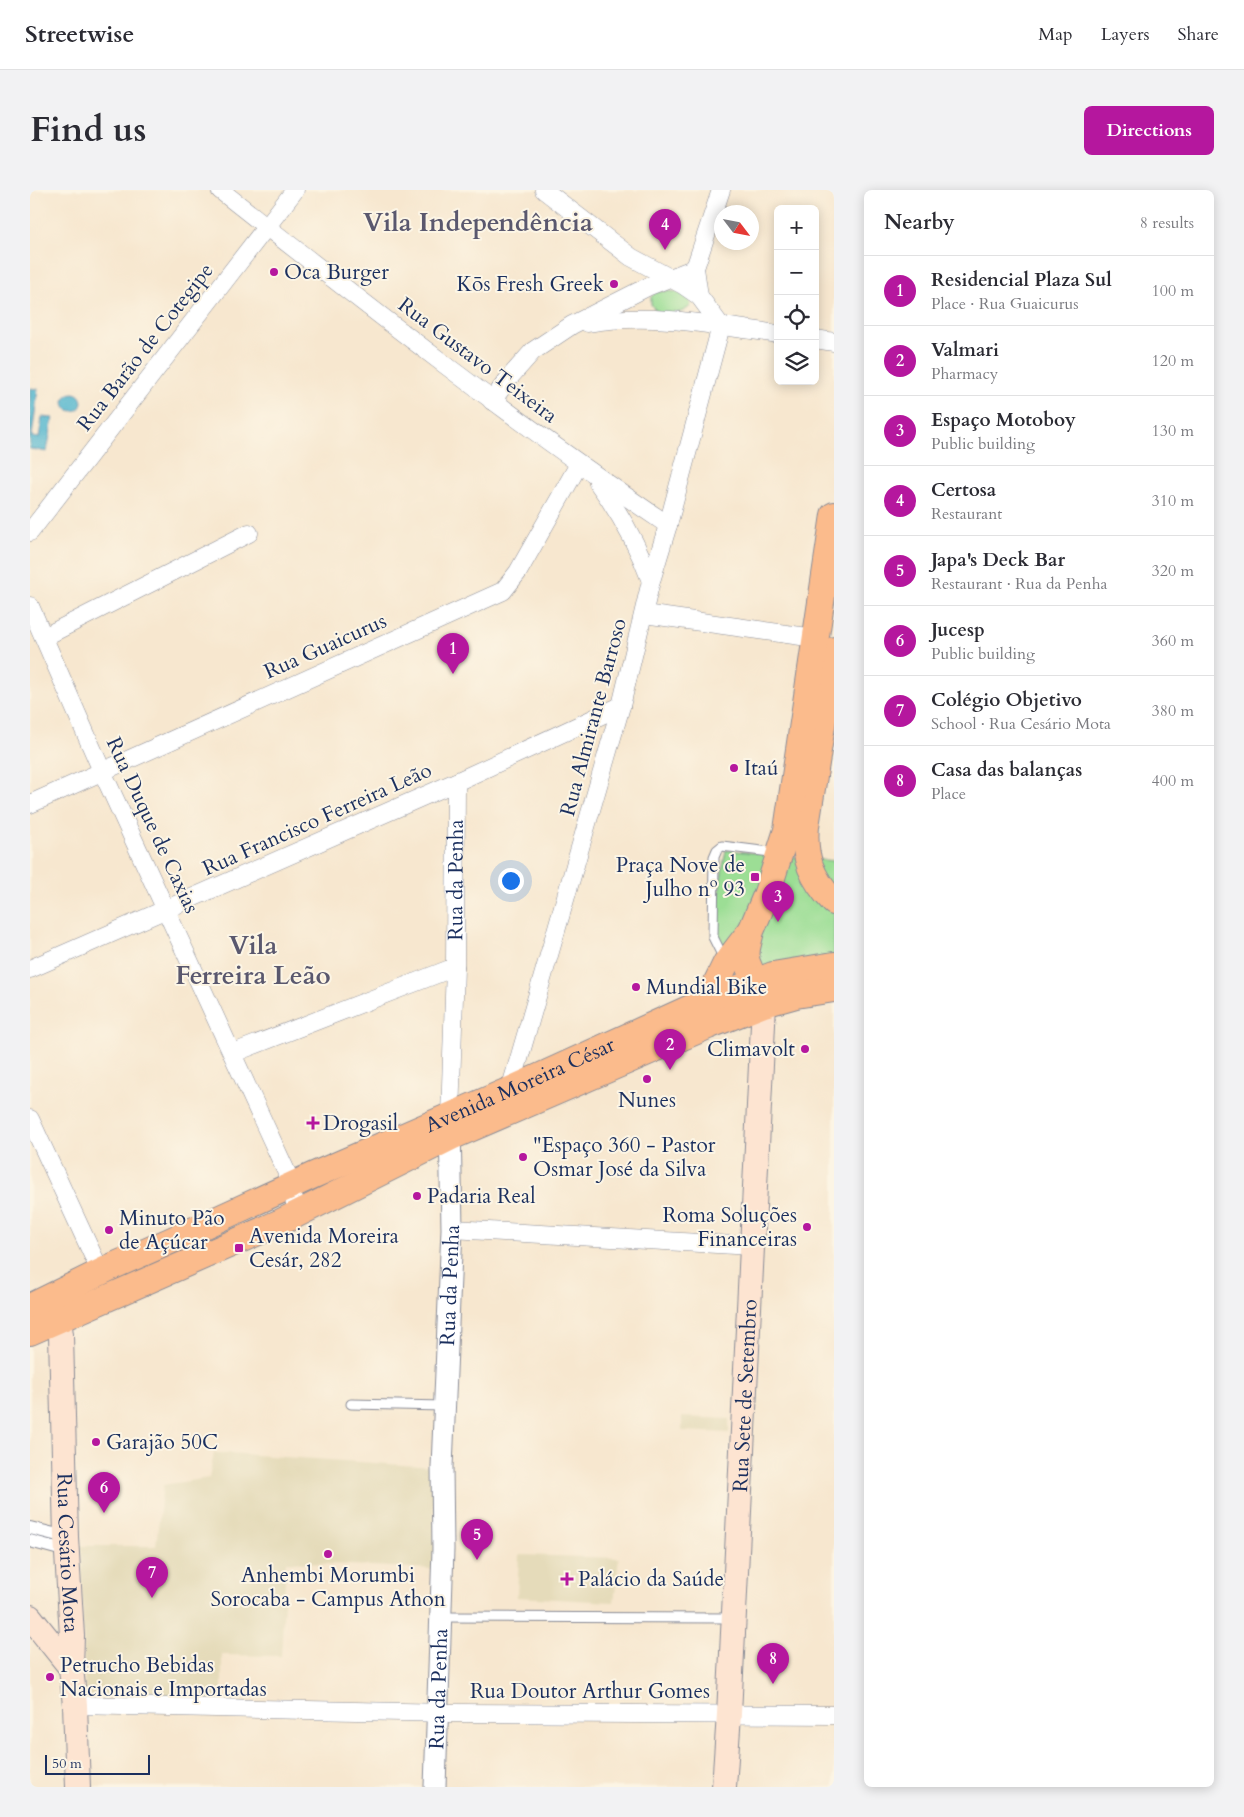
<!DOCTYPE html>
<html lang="en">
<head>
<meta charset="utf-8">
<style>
  :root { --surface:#fff; --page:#f2f2f3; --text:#2b2b33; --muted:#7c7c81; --line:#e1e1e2; --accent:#b5179e }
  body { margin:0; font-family:Cardo,serif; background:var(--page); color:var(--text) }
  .controls { position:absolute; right:15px; top:15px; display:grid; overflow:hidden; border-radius:8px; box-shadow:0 2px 12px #0003 }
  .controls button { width:45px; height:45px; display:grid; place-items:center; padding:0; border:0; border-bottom:1px solid var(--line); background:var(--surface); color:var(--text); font:25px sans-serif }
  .compass { position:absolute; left:684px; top:15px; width:45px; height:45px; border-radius:50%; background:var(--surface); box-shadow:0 2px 12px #0003; rotate:122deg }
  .scale { position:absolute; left:15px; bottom:12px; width:105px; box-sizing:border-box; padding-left:5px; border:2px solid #1b2f5e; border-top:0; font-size:14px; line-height:18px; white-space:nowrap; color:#1b2f5e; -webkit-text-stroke:4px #fcf5e5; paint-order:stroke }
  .you { position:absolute; left:480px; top:690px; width:18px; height:18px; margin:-12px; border:4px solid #fff; border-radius:50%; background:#1a73e8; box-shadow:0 0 0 8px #1a73e833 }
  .badge { display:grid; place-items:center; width:32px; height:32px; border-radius:50%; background:var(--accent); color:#fff; font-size:16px; font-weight:700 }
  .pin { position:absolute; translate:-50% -41px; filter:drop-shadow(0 1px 2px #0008) }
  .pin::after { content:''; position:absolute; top:26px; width:18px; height:15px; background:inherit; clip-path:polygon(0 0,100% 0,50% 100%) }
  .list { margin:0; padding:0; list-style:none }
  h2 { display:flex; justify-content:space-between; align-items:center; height:65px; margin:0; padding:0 20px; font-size:21px }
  h2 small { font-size:16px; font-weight:400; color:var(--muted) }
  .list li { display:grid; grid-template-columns:32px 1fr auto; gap:15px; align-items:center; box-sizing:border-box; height:70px; padding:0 20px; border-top:1px solid var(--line) }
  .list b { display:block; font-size:19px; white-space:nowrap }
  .list p { margin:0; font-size:16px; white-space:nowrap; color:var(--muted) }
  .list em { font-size:16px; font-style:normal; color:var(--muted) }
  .icon { flex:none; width:28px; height:28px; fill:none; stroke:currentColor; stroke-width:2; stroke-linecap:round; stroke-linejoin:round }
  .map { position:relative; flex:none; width:804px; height:1597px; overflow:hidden; border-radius:8px }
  header { display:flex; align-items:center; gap:30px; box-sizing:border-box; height:70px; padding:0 25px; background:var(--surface); border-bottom:1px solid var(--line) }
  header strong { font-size:24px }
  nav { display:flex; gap:28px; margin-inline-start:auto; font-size:18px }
  .intro { display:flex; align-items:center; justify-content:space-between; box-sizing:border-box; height:120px; padding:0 30px }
  h1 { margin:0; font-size:35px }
  .button { padding:12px 22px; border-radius:8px; background:var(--accent); color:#fff; font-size:18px; font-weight:700 }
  main { display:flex; gap:30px; padding:0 30px }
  aside { flex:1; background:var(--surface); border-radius:8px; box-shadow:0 2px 12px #0003 }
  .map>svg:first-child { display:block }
  .built { fill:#e5dbba }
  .green { fill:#9cde95; stroke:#5c867a }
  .water { fill:#4eb4cd; stroke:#347296 }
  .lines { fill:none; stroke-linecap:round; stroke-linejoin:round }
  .service-casing { stroke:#898b96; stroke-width:11 }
  .pedestrian-casing { stroke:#898b96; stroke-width:14 }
  .minor-casing { stroke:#898b96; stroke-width:19 }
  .tertiary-casing { stroke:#898b96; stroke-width:23 }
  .secondary-casing { stroke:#898b96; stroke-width:26 }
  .primary-casing { stroke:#898b96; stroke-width:28 }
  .service { stroke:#fff; stroke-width:9 }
  .pedestrian { stroke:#fff; stroke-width:12 }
  .minor { stroke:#fff; stroke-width:18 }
  .tertiary { stroke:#fff; stroke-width:21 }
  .secondary { stroke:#fde4d1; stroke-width:24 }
  .primary { stroke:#fbbb8c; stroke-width:26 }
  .poi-dot { fill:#b5179e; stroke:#fcf5e5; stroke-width:2 }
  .labels { text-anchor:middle; stroke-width:4; stroke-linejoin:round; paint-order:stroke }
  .poi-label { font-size:21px; fill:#1b2f5e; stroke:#fcf5e5; text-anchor:start }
  .street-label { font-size:21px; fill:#1b2f5e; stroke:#fcf5e5 }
  .district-label { font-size:26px; font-weight:bold; fill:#5a586e; stroke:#fcf5e5 }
</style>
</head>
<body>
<header>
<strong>Streetwise</strong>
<nav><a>Map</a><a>Layers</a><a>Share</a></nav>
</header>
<div class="intro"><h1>Find us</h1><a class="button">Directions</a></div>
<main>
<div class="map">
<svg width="804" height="1597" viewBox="0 0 804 1597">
  <rect width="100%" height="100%" fill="#fcf5e5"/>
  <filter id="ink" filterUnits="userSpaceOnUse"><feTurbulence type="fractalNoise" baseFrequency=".02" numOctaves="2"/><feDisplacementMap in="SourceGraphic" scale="10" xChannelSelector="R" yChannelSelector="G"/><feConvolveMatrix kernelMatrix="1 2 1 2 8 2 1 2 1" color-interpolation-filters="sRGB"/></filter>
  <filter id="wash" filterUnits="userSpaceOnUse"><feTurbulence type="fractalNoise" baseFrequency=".0096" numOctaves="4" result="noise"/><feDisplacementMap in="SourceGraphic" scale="20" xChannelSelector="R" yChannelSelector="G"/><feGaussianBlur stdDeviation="1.12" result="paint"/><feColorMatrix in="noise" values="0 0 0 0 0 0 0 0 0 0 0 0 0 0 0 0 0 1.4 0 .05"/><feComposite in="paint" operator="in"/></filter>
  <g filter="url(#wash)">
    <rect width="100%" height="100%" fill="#f7e7cf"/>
    <!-- built -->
    <g class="built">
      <polygon points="652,1227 699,1229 699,1243 652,1241"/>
      <polygon points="184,1263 197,1263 403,1277 405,1379 256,1372 251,1466 192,1465 192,1510 55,1507 51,1356 126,1356 133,1295 179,1288"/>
      <polygon points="489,1365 589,1368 584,1412 487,1407"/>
    </g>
    <!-- green -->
    <g class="green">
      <path d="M638 101C649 102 659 104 661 115 655 124 636 126 627 121 625 120 622 116 621 114V107L626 102Z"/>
      <polygon points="696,660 804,671 804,768 727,780 690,756 686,741 691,687"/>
    </g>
    <!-- water -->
    <g class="water">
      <polygon points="0,198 8,199 2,247 9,248 12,227 23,228 17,262 0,259"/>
      <circle cx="43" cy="212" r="9"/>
    </g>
  </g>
  <g filter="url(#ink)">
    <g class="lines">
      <defs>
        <g id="service">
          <polyline points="695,771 683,747 684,667 687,660 692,656 748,663"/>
          <polyline points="321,1214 414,1216"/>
          <polyline points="410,1427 704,1428"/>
        </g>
        <g id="pedestrian">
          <polyline points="0,1338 36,1347"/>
          <polyline points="0,1351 37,1361"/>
        </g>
        <g id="minor">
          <path d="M190 0C337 116 484 231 638 335"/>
          <polyline points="514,0 601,67 653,95 669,106"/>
          <path d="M558 133C620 122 685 135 748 144"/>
          <polyline points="691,136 669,106 665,78 691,0"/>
          <polyline points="785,149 804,152"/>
          <polyline points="462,211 479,188 503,161 542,135 617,97 665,78"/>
          <path d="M568 293C590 323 608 356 621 391"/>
          <polyline points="0,342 265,0"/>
          <polyline points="0,416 72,581 256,981 268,1023"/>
          <polyline points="614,424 785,448"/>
          <polyline points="14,447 219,343"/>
          <polyline points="0,614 473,401 488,382 549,274"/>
          <polyline points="0,779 426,592 591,516"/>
          <polyline points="203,865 211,860 425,777"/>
          <polyline points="480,900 591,516 621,391 638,335 691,136"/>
          <path id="s1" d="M420 926 425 777 426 592"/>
          <polyline points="0,929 66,1072 74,1077 81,1077"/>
          <polyline points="422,1039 722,1056"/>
          <polyline points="45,1515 420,1523 804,1525"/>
        </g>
        <g id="tertiary">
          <path id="s2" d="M405 1597 413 1359 412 1277 422 1039 420 933"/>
        </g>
        <g id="secondary">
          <path id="s3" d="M29 1128 31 1145 36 1347 42 1446 41 1478 45 1515 48 1597"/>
          <polyline points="0,1427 41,1478"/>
          <path id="s4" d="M694 1597 699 1524 734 814"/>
        </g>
        <g id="primary">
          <path d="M804 460 776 636C773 668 782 689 804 712"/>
          <polyline points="731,807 716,770 717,758 721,741 737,703 757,640 804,325"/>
          <polyline points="678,810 696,773 719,743"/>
          <path id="s5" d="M0 1117 81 1077 140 1051 284 985 480 900 678 810 743 785 804 775"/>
          <polyline points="0,1142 251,1032 421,947 678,836 734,814 766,805 804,799"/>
        </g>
      </defs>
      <!-- service casing -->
      <use href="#service" class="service-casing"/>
      <!-- pedestrian casing -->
      <use href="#pedestrian" class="pedestrian-casing"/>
      <!-- minor casing -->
      <use href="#minor" class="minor-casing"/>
      <!-- tertiary casing -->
      <use href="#tertiary" class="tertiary-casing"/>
      <!-- secondary casing -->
      <use href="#secondary" class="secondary-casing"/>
      <!-- primary casing -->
      <use href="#primary" class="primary-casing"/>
      <!-- service -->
      <use href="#service" class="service"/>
      <!-- pedestrian -->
      <use href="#pedestrian" class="pedestrian"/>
      <!-- minor -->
      <use href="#minor" class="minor"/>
      <!-- tertiary -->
      <use href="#tertiary" class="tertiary"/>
      <!-- secondary -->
      <use href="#secondary" class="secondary"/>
      <!-- primary -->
      <use href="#primary" class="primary"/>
    </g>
  </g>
  <!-- markers -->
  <g class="poi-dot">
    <circle cx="244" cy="82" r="5"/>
    <circle cx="584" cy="94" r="5"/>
    <circle cx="704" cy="578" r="5"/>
    <rect x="720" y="682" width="10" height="10" rx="2.5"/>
    <circle cx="606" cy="797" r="5"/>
    <circle cx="775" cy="859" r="5"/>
    <circle cx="617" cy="889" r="5"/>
    <path d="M280.5 925.5h5v5h5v5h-5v5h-5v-5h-5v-5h5z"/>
    <circle cx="493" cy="967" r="5"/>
    <circle cx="387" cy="1006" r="5"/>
    <circle cx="777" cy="1037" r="5"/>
    <circle cx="79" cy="1040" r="5"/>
    <rect x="204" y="1053" width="10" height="10" rx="2.5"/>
    <circle cx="66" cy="1252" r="5"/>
    <circle cx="298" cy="1364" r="5"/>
    <path d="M534.5 1381.5h5v5h5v5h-5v5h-5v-5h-5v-5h5z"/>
    <circle cx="20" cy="1487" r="5"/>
  </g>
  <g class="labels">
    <!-- poi labels -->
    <g class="poi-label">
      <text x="254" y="89">Oca Burger</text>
      <text x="574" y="101" text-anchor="end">Kōs Fresh Greek</text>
      <text x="714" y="585">Itaú</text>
      <text x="715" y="682" text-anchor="end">Praça Nove de<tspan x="715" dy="24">Julho nº 93</tspan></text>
      <text x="616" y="804">Mundial Bike</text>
      <text x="765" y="866" text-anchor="end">Climavolt</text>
      <text x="617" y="917" text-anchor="middle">Nunes</text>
      <text x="293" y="940">Drogasil</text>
      <text x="503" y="962">"Espaço 360 - Pastor<tspan x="503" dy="24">Osmar José da Silva</tspan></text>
      <text x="397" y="1013">Padaria Real</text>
      <text x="767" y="1032" text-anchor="end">Roma Soluções<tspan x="767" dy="24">Financeiras</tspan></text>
      <text x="89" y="1035">Minuto Pão<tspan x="89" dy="24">de Açúcar</tspan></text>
      <text x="219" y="1053">Avenida Moreira<tspan x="219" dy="24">Cesár, 282</tspan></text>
      <text x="76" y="1259">Garajão 50C</text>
      <text x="298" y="1392" text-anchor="middle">Anhembi Morumbi<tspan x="298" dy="24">Sorocaba - Campus Athon</tspan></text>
      <text x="548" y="1396">Palácio da Saúde</text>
      <text x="30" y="1482">Petrucho Bebidas<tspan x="30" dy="24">Nacionais e Importadas</tspan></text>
    </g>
    <!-- street labels -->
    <g class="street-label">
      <text transform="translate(115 157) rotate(-52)" y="7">Rua Barão de Cotegipe</text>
      <text transform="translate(448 170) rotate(37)" y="7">Rua Gustavo Teixeira</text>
      <text transform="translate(295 456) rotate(-24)" y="7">Rua Guaicurus</text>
      <text transform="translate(563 527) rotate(-75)" y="7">Rua Almirante Barroso</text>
      <text transform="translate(287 629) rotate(-24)" y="7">Rua Francisco Ferreira Leão</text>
      <text transform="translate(123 635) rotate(65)" y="7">Rua Duque de Caxias</text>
      <text dy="7" stroke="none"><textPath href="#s1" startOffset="236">Rua da Penha</textPath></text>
      <text dy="7" stroke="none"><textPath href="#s5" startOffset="538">Avenida Moreira César</textPath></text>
      <text dy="7" stroke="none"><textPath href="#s2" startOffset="502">Rua da Penha</textPath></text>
      <text dy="7" stroke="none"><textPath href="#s4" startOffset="392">Rua Sete de Setembro</textPath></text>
      <text dy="7" stroke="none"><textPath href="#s3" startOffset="235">Rua Cesário Mota</textPath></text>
      <text dy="7" stroke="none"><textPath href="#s2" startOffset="98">Rua da Penha</textPath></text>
      <text x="560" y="1508">Rua Doutor Arthur Gomes</text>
    </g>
    <!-- district labels -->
    <g class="district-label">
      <text x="448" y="41">Vila Independência</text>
      <text x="223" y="764">Vila<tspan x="223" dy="30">Ferreira Leão</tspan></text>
    </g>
  </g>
</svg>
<div class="controls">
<button>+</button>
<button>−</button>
<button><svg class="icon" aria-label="locate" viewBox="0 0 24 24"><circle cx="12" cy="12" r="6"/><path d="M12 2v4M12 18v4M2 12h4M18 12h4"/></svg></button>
<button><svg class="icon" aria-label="layers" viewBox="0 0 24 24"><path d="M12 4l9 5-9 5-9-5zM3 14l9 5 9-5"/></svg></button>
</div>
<svg class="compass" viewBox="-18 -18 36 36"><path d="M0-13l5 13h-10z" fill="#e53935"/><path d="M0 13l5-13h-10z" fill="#7c7c81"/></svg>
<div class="scale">50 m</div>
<div class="you"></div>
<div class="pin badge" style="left:423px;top:484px">1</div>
<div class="pin badge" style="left:640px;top:880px">2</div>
<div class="pin badge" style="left:748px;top:732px">3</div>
<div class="pin badge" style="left:635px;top:60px">4</div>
<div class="pin badge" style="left:447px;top:1370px">5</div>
<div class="pin badge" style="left:74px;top:1323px">6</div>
<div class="pin badge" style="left:122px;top:1408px">7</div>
<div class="pin badge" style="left:743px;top:1494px">8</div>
</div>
<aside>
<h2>Nearby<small>8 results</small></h2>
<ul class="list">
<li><span class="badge">1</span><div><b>Residencial Plaza Sul</b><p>Place · Rua Guaicurus</p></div><em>100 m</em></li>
<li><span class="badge">2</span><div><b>Valmari</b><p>Pharmacy</p></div><em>120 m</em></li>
<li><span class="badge">3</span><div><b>Espaço Motoboy</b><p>Public building</p></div><em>130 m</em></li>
<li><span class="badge">4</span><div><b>Certosa</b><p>Restaurant</p></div><em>310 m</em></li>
<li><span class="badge">5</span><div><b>Japa's Deck Bar</b><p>Restaurant · Rua da Penha</p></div><em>320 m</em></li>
<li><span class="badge">6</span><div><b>Jucesp</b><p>Public building</p></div><em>360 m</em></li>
<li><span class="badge">7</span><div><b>Colégio Objetivo</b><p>School · Rua Cesário Mota</p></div><em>380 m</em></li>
<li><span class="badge">8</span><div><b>Casa das balanças</b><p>Place</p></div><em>400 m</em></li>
</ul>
</aside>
</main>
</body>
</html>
